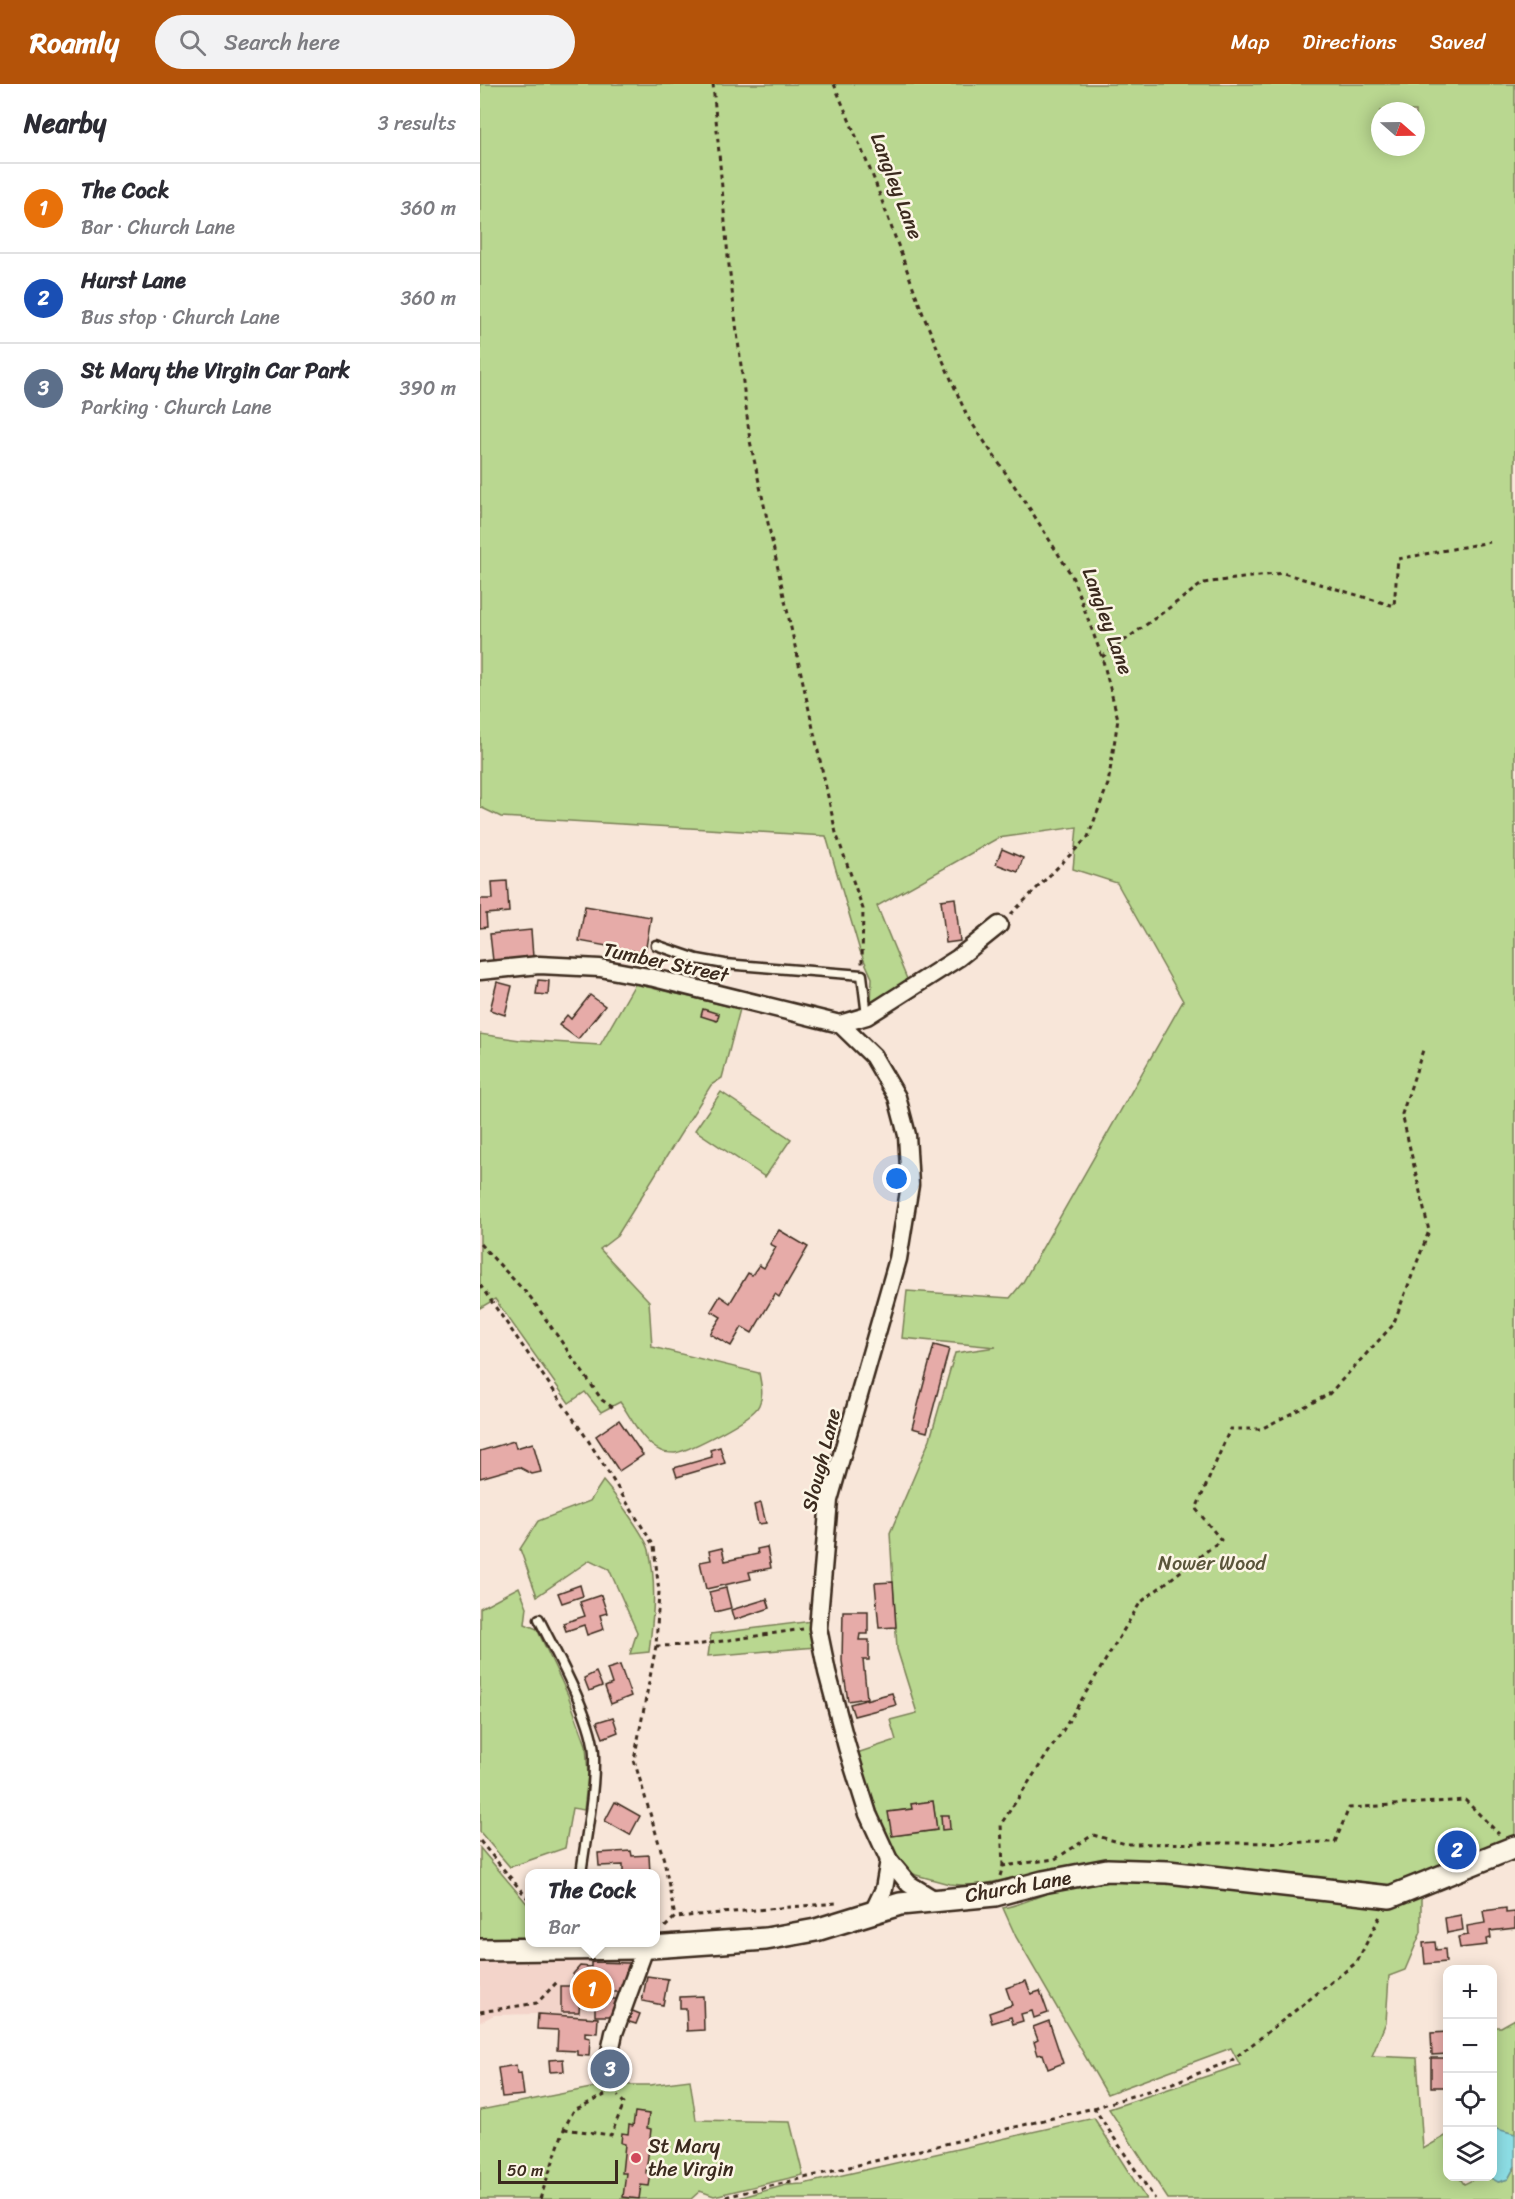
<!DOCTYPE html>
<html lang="en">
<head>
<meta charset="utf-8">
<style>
  :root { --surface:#fff; --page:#f2f2f3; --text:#2b2b33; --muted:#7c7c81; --line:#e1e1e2; --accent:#b45309 }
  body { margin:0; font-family:Sriracha,sans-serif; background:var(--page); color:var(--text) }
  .controls { position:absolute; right:18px; bottom:18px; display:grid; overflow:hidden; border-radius:12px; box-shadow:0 3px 15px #0003 }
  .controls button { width:54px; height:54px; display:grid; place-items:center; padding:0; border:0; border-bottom:2px solid var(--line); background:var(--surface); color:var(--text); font:30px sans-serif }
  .compass { position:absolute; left:891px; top:18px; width:54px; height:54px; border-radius:50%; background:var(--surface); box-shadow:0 3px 15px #0003; rotate:110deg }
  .scale { position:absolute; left:18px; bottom:15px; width:120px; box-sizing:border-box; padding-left:6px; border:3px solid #3b2a1e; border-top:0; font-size:16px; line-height:21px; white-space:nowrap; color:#3b2a1e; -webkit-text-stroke:4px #fcf5e5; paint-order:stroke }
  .you { position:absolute; left:417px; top:1095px; width:21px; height:21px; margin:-15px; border:4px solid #fff; border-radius:50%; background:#1a73e8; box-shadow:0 0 0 9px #1a73e833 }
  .badge { display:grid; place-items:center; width:39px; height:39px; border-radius:50%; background:var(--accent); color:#fff; font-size:20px; font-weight:700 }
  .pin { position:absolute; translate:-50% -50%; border:3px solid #fff; box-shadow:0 2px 6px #0006 }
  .popup { position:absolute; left:45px; top:1785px; width:135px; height:78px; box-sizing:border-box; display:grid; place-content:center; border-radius:12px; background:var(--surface); filter:drop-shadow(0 2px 4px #0005); font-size:20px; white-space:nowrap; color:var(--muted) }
  .popup b { font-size:22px; color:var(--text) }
  .popup::after { content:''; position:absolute; left:50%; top:100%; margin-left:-12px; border:12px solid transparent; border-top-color:var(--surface) }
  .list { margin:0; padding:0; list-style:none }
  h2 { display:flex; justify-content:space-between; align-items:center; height:78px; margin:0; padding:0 24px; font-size:26px }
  h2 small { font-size:20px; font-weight:400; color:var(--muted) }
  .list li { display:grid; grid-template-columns:39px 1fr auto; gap:18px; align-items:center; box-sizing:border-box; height:90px; padding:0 24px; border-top:2px solid var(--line) }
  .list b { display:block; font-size:22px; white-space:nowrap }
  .list p { margin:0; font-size:20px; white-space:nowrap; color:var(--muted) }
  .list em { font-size:20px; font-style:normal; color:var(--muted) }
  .icon { flex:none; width:33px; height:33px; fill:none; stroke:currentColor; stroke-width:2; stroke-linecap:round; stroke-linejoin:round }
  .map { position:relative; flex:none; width:1035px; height:2115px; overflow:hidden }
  header { display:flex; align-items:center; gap:36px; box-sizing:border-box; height:84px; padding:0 30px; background:var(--accent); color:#fff }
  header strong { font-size:28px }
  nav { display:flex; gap:33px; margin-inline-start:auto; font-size:21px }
  .search { width:420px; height:54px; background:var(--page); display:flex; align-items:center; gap:15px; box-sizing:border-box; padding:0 21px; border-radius:33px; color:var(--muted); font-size:22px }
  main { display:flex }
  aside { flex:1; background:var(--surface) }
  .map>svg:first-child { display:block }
  .built { fill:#f3d4ca }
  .green { fill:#b9d790; stroke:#7a8057; stroke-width:1.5; fill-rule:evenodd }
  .water { fill:#8ddee5; stroke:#6c9695; stroke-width:1.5 }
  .building { fill:#e6aba8; stroke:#3b2a1e; stroke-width:1.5 }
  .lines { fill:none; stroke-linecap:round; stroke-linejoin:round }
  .service-casing { stroke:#3b2a1e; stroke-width:13 }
  .minor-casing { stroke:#3b2a1e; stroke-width:21 }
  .tertiary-casing { stroke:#3b2a1e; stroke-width:26 }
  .path { stroke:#3b2a1e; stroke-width:3; stroke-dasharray:4.5 4.5; stroke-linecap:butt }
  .service { stroke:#fcf5e5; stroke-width:8 }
  .minor { stroke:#fcf5e5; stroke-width:16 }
  .tertiary { stroke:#fcf5e5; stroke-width:21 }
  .poi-dot { fill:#d1495b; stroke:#fcf5e5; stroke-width:2 }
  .labels { text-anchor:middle; stroke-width:5; stroke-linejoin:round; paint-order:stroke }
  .street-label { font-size:20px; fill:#3b2a1e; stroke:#fcf5e5 }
  .park-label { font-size:20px; fill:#5a553a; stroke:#fcf5e5 }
  .poi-label { font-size:20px; fill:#3b2a1e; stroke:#fcf5e5; text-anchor:start }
</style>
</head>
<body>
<header>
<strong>Roamly</strong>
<div class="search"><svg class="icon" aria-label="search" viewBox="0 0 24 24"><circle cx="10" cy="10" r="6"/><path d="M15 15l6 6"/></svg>Search here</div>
<nav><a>Map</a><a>Directions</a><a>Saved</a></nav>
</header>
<main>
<aside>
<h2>Nearby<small>3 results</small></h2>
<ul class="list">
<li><span class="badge" style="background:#e8710a">1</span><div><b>The Cock</b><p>Bar · Church Lane</p></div><em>360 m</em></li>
<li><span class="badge" style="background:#1a4fb4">2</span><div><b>Hurst Lane</b><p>Bus stop · Church Lane</p></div><em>360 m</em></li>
<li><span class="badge" style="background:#5c6f8a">3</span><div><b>St Mary the Virgin Car Park</b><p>Parking · Church Lane</p></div><em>390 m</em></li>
</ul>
</aside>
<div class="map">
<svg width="1035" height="2115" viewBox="0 0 1035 2115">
  <rect width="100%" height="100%" fill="#f8e6d9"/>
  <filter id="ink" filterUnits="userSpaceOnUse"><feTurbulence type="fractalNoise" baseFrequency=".0167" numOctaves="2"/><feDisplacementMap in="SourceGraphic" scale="12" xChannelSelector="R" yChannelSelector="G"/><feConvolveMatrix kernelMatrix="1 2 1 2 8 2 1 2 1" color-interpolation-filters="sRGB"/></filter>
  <g filter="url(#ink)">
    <!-- built -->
    <polygon class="built" points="158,1869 135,1933 58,1930 14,1931 0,1938 0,1872"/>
    <!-- green -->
    <g class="green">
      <path d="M0 0H1035V1753L941 1792V1848L925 1886 909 1892 906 1938 892 1972 937 1974 943 2065 967 2051 968 2092 979 2093 984 2100C999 2093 1003 2089 1019 2098L1028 2095 1035 2082V2115H688L629 2025 760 1981 751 1964 627 2010 536 1853 523 1824C546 1820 566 1807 589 1803 657 1790 724 1803 792 1811L794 1793 674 1778H605L495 1802 469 1800 436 1791 423 1785 410 1764 377 1669 416 1656 410 1636 437 1629 417 1565 410 1449 450 1355 475 1269 516 1263 422 1254 427 1207 530 1214 543 1198 703 917 637 799 593 785 597 743 518 754 397 822 427 895 391 924 392 894 380 867 346 752 21 733 0 723ZM900 27H936V63H900ZM453 1717 457 1746 412 1752 409 1728 432 1725V1720Z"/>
      <path d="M155 900 260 925 242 994 231 1001 137 1152 120 1165 169 1217 172 1263 279 1289C281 1300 284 1311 279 1321 273 1335 210 1366 195 1369 192 1369 184 1369 181 1367 163 1360 151 1333 140 1318L121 1328 105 1308 89 1319 15 1215 0 1224V950L40 956 120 961Z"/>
      <polygon points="241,1008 311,1055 285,1093 215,1046"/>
      <path d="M123 1397C133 1408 166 1453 169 1466 177 1500 173 1535 169 1568L150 1570 157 1548 129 1485 110 1476 57 1512 40 1465 58 1437 110 1417Z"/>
      <polygon points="39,1503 47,1523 45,1540 57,1545 88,1611 106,1661 108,1691 104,1726 92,1724 85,1764 30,1783 0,1748 0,1524"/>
      <polygon points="332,1537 330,1548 336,1563 228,1572 231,1550"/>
      <polygon points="0,1764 49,1822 49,1856 0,1857"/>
      <polygon points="1035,1935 1035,2050 1017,2046 1013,2048 1013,1943 1021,1943"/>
      <polygon points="210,1996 216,2036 310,2038 323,2091 234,2112 220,2107 211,2115 0,2115 0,2026 126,2001 170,2001"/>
      <polygon points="614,2034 666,2115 255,2115 306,2101 323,2100"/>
    </g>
    <!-- water -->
    <polygon class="water" points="1017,2045 1035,2050 1035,2082 1028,2095 1018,2098 1009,2093 1012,2092 1013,2048"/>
    <!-- building -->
    <g class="building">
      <polygon points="522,765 543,774 538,788 516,780"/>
      <polygon points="27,797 29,828 6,830 7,843 0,844 0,815 13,815 12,798"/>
      <polygon points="475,814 480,857 466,859 461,816"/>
      <polygon points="105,822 171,833 165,869 99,857"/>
      <polygon points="51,846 53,873 13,877 10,850"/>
      <polygon points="58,896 69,897 68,911 56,910"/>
      <polygon points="17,898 32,902 25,931 10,926"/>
      <polygon points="110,911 125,922 98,955 79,941 87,931 91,935"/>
      <polygon points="223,925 239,930 237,937 221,932"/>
      <polygon points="299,1146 328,1163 299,1213 295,1210 272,1249 262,1243 251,1262 230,1250 241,1233 231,1227 240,1212 250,1219 268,1189 272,1191 279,1181 284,1184 296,1163 290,1160"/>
      <polygon points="454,1261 469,1265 447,1348 432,1344"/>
      <polygon points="139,1336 163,1371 139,1387 116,1352"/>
      <polygon points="34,1357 36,1364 53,1359 61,1388 52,1390 39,1383 0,1394 0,1367"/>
      <polygon points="240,1363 245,1379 197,1393 194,1384 232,1373 230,1366"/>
      <polygon points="281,1419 286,1439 278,1440 274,1421"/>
      <polygon points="287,1463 291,1484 269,1488 271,1495 226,1505 220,1478 231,1476 229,1467 242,1464 245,1477 278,1470 277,1465"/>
      <polygon points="413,1498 416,1543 399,1544 395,1499"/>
      <polygon points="100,1501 103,1512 82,1519 78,1509"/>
      <polygon points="246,1504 251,1524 235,1528 229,1508"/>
      <polygon points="121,1511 127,1529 120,1531 124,1545 107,1551 104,1541 86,1547 83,1539 105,1532 100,1518"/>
      <polygon points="287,1515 290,1524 254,1536 251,1526"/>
      <polygon points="363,1527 388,1527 388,1550 380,1550 379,1556 389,1556 389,1576 383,1576 387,1614 368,1617 362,1577"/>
      <polygon points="140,1581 151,1612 131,1620 125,1603 132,1600 127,1585"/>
      <polygon points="116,1588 122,1602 109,1607 104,1594"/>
      <polygon points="412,1609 416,1621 374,1632 370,1620"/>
      <polygon points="133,1633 138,1648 123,1654 117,1638"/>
      <polygon points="453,1717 457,1746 412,1752 408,1728 432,1725 431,1720"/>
      <polygon points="135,1718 160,1732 150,1751 125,1737"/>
      <polygon points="461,1731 469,1731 470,1745 462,1746"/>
      <polygon points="151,1767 152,1772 169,1771 170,1790 143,1790 143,1781 119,1782 118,1769"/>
      <polygon points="1026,1824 1026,1829 1035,1828 1035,1844 1010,1847 1011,1854 1006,1855 1007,1861 980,1864 978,1853 988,1851 987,1842 1005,1839 1003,1827"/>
      <polygon points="981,1831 983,1846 967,1849 965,1834"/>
      <polygon points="955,1858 956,1866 965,1865 966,1878 945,1880 943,1859"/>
      <polygon points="111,1878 149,1879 148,1899 143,1899 143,1908 128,1908 127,1915 100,1914 99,1928 81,1928 81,1902 93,1902 93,1890 100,1882 111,1883"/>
      <polygon points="167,1892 188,1895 183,1921 162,1917"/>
      <polygon points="546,1897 551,1910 560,1907 568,1929 554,1934 552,1927 541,1930 543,1937 533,1940 531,1933 512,1939 509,1929 532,1921 526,1904"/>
      <polygon points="223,1912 224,1946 207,1947 206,1924 200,1924 200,1913"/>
      <polygon points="115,1915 139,1915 135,1932 115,1932"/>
      <polygon points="150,1926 160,1930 156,1940 146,1937"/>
      <polygon points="58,1930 118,1934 117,1949 105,1948 105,1953 110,1954 109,1972 97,1971 97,1967 77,1966 78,1946 57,1945"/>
      <polygon points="569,1937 583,1979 568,1985 563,1970 558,1971 554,1958 558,1956 553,1943"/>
      <polygon points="968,1948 968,1970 952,1971 951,1949"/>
      <rect x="951" y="1974" width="17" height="29"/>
      <polygon points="83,1975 84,1987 70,1988 69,1976"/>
      <polygon points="36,1981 37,1990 41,1989 44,2011 22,2013 18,1984"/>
      <polygon points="155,2028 169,2030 167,2044 171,2045 166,2089 171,2090 169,2102 161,2101 159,2115 143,2113 146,2089 142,2089 145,2060 141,2059 142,2049 148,2050 149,2041 153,2042"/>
    </g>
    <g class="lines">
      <defs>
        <g id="service">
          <polyline points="176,861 217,875 245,880 382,891 387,932"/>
          <path d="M59 1535C75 1568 114 1636 114 1671 115 1710 106 1751 101 1790"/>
        </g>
        <g id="minor">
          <polyline points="0,887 59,881 120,884 174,894 360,940"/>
          <polyline points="360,940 393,972 417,1013 427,1051 430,1101 418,1175 349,1416 338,1544 347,1588 367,1663 388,1730 409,1776 429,1800 455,1816"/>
          <polyline points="360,940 387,932 478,874 519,841"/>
          <polyline points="393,1828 404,1805 409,1776"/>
          <polyline points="132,1997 128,1977 134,1949 165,1864"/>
        </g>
        <polyline id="tertiary" points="0,1866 157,1864 286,1855 336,1846 420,1820 515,1811 563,1798 627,1786 688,1788 910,1813 1035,1763"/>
      </defs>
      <!-- service casing -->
      <use href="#service" class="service-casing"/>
      <!-- minor casing -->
      <use href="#minor" class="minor-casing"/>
      <!-- tertiary casing -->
      <use href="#tertiary" class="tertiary-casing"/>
      <!-- path -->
      <g class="path">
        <polyline points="233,0 248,173 270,357 356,749 383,825 382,880"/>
        <polyline points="354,0 394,95 444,233 487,332 550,425 592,492 622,573 638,635 628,700 608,753 531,830"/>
        <polyline points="622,573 723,499 803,489 914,522 918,475 1010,458"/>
        <polyline points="0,1160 51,1214 122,1316 135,1325"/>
        <polyline points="0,1201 106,1353 174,1462 179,1508 176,1562 154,1676 184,1776 195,1833"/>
        <polyline points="176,1562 216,1561 323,1545"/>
        <polyline points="0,1757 49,1816"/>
        <polyline points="523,1782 521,1740 582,1648 660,1519 741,1456 716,1425 750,1345 781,1345 849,1310 913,1241 949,1147 922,1030 943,966"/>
        <polyline points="520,1792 523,1782 575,1775 613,1751 646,1760 855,1758 869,1724 985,1716 1019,1750"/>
        <polyline points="185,1843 195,1833 357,1819"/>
        <polyline points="0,1928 57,1919 78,1897"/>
        <polyline points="614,2024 690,2000 751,1977 877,1878 901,1830"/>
        <polyline points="84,2045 131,2051 144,2019 138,2012"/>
        <polyline points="60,2115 84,2045 94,2026 125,2011"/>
        <polyline points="237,2115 614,2024 675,2115"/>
      </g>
      <!-- service -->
      <use href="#service" class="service"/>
      <!-- minor -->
      <use href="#minor" class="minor"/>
      <!-- tertiary -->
      <use href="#tertiary" class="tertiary"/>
    </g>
  </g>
  <!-- markers -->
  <circle class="poi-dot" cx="156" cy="2074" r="6"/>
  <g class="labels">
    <!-- street labels -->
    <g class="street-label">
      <text transform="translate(417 102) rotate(69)" y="7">Langley Lane</text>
      <text transform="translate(628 537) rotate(70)" y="7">Langley Lane</text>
      <text transform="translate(186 878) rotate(12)" y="7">Tumber Street</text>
      <text transform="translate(341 1376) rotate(-76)" y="7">Slough Lane</text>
      <text transform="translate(538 1802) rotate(-10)" y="7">Church Lane</text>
    </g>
    <!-- park labels -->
    <g class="park-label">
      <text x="732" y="1486">Nower Wood</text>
    </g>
    <!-- poi labels -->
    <g class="poi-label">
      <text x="168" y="2069">St Mary<tspan x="168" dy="23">the Virgin</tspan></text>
    </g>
  </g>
</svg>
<div class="controls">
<button>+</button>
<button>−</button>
<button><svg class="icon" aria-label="locate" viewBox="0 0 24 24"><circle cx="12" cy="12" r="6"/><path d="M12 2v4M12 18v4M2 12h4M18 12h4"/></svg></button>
<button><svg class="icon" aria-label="layers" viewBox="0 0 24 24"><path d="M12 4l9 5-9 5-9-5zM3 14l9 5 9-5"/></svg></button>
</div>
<svg class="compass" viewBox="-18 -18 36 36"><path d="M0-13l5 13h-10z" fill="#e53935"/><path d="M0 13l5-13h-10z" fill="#7c7c81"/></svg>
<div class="scale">50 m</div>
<div class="you"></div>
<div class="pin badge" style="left:112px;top:1905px;background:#e8710a">1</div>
<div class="popup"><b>The Cock</b>Bar</div>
<div class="pin badge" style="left:977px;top:1766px;background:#1a4fb4">2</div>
<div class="pin badge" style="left:130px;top:1985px;background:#5c6f8a">3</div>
</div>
</main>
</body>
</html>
